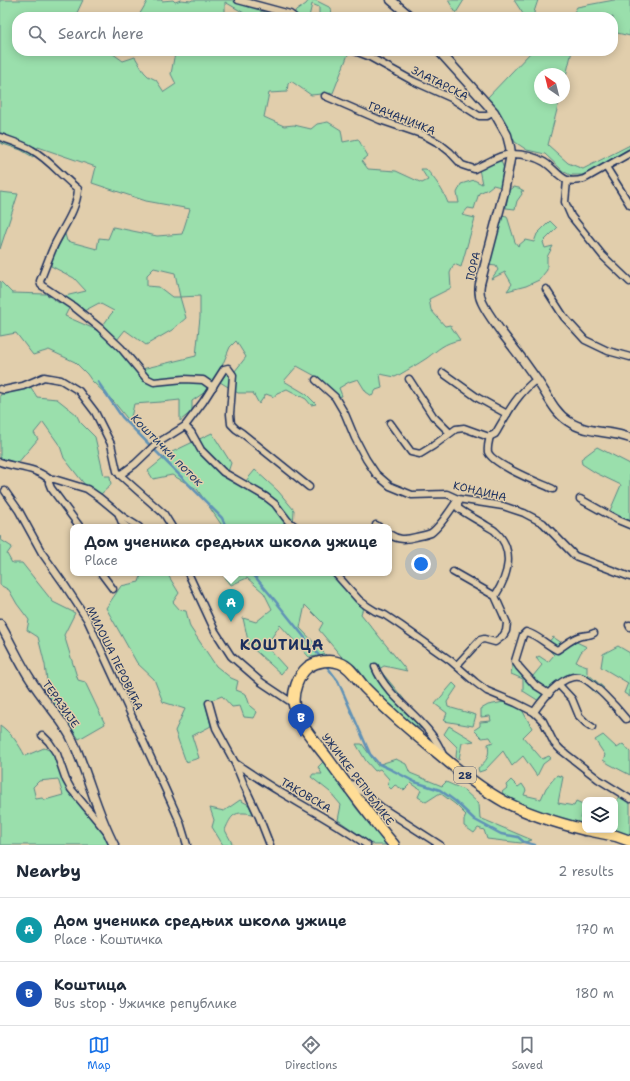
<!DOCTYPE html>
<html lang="en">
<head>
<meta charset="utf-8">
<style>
  :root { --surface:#fff; --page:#f6f6f7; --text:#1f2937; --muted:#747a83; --line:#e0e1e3; --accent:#1a73e8 }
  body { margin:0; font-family:"Shantell Sans",sans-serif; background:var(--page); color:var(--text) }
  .controls { position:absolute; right:12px; bottom:12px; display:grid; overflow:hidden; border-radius:8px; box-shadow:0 2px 10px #0003 }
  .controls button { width:36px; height:36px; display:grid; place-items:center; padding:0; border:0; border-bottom:1px solid var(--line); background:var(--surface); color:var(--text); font:20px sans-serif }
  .compass { position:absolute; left:534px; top:68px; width:36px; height:36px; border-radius:50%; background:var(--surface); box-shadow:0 2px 10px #0003; rotate:325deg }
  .you { position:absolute; left:421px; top:564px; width:14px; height:14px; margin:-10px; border:3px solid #fff; border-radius:50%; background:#1a73e8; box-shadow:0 0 0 6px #1a73e833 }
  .badge { display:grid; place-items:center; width:26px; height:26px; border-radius:50%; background:var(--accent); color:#fff; font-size:13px; font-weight:700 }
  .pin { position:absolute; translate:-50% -33px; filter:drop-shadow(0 1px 2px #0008) }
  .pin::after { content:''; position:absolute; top:21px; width:14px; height:12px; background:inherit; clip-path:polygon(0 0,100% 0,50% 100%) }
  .popup { position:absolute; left:70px; top:524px; width:322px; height:52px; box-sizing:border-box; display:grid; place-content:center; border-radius:8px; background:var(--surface); filter:drop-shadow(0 1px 3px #0005); font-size:13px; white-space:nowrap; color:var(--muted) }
  .popup b { font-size:15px; color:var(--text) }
  .popup::after { content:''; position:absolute; left:50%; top:100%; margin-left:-8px; border:8px solid transparent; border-top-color:var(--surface) }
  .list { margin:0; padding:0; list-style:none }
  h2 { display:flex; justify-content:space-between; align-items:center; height:52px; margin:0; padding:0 16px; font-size:17px }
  h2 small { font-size:13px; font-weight:400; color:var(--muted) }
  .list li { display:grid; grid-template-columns:26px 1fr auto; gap:12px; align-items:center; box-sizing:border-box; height:64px; padding:0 16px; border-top:1px solid var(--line) }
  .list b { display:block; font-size:15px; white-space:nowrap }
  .list p { margin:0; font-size:13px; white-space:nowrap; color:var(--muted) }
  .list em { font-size:13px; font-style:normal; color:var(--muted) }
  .icon { flex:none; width:22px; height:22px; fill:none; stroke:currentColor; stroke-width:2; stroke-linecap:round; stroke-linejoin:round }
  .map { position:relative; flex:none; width:630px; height:845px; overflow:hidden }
  .search { position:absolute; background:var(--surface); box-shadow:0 2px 10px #0003; left:12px; right:12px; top:12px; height:44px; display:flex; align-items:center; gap:10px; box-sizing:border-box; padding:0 14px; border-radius:16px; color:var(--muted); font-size:15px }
  .sheet { height:180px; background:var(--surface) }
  nav { display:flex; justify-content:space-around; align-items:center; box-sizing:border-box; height:56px; border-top:1px solid var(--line); background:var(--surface); font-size:11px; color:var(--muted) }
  nav a { display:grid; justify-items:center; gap:2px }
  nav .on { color:var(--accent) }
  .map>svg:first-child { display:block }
  .green { fill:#9adfac; stroke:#5a8785; fill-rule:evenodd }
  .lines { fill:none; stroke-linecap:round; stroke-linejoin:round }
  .stream { stroke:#6092b6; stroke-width:2.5 }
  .minor-casing { stroke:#1b2f5e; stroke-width:9 }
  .tertiary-casing { stroke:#1b2f5e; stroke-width:11 }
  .primary-casing { stroke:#1b2f5e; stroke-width:13 }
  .minor { stroke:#e1ceac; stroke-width:6 }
  .tertiary { stroke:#e1ceac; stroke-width:8 }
  .primary { stroke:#ffdd96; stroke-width:10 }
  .labels { text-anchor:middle; stroke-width:3; stroke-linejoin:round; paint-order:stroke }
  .shield { fill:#e1ceac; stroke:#565f75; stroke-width:1 }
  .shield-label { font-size:10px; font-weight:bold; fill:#1b2f5e }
  .street-label { font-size:11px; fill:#1b2f5e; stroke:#e1ceac }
  .water-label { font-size:12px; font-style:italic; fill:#26406d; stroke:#e1ceac }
  .district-label { font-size:15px; font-weight:bold; letter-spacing:1px; fill:#1b2f5e; stroke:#e1ceac }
</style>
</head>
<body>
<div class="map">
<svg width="630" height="845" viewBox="0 0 630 845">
  <rect width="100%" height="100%" fill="#e1ceac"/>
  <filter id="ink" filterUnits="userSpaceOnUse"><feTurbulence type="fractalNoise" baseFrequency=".025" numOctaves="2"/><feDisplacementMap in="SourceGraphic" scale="8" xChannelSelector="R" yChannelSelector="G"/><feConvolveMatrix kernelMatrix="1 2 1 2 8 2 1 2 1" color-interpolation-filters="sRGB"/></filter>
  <g filter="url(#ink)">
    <!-- green -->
    <g class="green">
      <path d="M0 0H83L75 17H17V51H109L123 61 135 57 144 72 148 76 156 80 164 92 176 84 171 74 174 58 177 51H275V53L288 54 289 51H346L349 52 333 93 311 95 291 81 288 84 287 92 269 93 264 117 284 126 294 125 311 129 317 124 328 122 341 130 343 142 358 139 368 156 362 161 368 169 396 171 422 183 428 180 421 169H426C435 179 443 190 448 203H459L457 193 461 184 474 180 482 184 479 169 500 159 505 171 501 187 493 185 488 189 479 193 474 209 468 208 462 215 475 218 461 267 454 264 450 273 451 288 429 299 431 310 445 326 450 325 460 340C444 343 439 349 427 358 418 364 409 369 399 375L395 377 380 374 382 388 376 390 372 396 366 392 358 379 349 382 339 388 342 396 338 397 319 378 297 366 284 381 306 394 316 404 311 405 306 399 287 389 277 393 274 397 266 394 259 404 253 393H238L220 382 226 374 235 371 246 357 236 341 230 347 219 373 205 392 192 401V411L180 421V400L161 402 134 404 130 422 114 402 92 381 87 374 75 362 49 350 33 355 16 333 0 336V281L12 293 46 294 59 303 65 296 86 291 74 278 51 266 53 256 65 234 67 241 97 249 99 238 108 239 113 227 157 236 182 234 190 209 146 201 92 183 96 167 38 147 33 157 21 150 0 143ZM154 268 175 273 180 297H172L159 287 147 286V275ZM200 296V317L196 356 142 369 117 340 125 330 146 345 172 330 186 318 180 297ZM99 303 114 311 111 314 99 331 65 316 68 310 75 304 84 311Z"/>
      <polygon points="148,0 161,0 162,1 173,0 175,2 181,0 191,1 192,0 242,0 293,13 306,4 309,0 315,0 331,8 332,16 319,17 319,7 312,4 309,17 284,17 261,11 261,17 245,17 244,13 225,2 225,17 138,17"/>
      <polygon points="448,0 464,0 456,13"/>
      <polygon points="514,0 538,0 534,12 535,17 525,17"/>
      <polygon points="614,0 630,0 630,36 613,32 613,17 571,17 577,7"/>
      <polygon points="532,51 572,51 564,84 564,74 540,74 540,98 560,98 548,145 568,163 583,169 630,145 630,148 584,175 570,175 563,171 545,154 527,150 515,142 497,109 487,98"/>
      <polygon points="513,187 519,188 524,191 521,191 522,194 517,201 515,209 506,208 508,191"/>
      <polygon points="0,192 18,194 0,249"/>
      <polygon points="502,215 507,216 515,242 518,246 525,240 534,242 537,234 550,221 557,228 543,242 545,248 553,246 547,257 547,270 539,280 526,286 507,291 512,284 505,272 491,279 498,270 496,266 488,265"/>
      <polygon points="30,386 37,397 57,399 76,414 80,422 95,437 104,476 110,476 111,485 101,494 85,485 64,458 60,446 43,422 34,433 38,439 17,464 0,459 0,395"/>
      <polygon points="212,433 231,463 228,472 245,482 255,470 278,491 294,510 293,527 223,527 197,489 172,475 153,479 148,471 170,453"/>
      <polygon points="597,447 630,464 630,522 609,513 621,485 596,473 582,464 581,459"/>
      <polygon points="0,536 1,540 12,547 7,554 12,563 22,563 53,602 75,613 64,635 78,680 85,682 105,724 79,739 49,697 45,665 38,637 27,630 29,620 17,604 9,590 0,585"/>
      <polygon points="229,573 331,573 363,608 361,614 407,671 384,666 379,669 403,698 421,729 399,716 363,682 319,630 323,623 305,605 300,628 326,655 309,657 280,625 266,646 286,668 281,674 249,645 243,618 256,622 272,609 264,593 247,578 231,585 224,576"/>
      <polygon points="168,575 179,593 173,602 180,610 186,611 190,627 216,666 231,678 238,681 236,690 246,694 250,706 257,712 254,718 244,717 240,706 232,707 222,696 212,700 207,709 211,726 192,736 199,758 186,762 175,731 185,709 163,702 154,679 137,663 106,608 121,586 139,582 141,576"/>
      <polygon points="553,637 562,643 568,638 587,647 581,652 576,662 587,666 587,673 604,688 598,695 581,680 563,679 539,701 523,691 523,679 511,674 513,661 533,676 542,665 536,658 539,656 548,662 554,655 545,646"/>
      <polygon points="618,646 630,653 630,697 624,693 628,683 601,667 603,654"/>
      <polygon points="453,683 457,687 447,702 448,707 476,715 473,726 444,721 447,713 435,704"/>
      <path d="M504 702 521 708 532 728 523 737 542 759 549 756 551 758 543 764 537 776 523 756 512 766 503 751 485 770 479 772 478 768C487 761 490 756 488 744L493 742 490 737 482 738 474 730 480 726V722L491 721 490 716 481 717V709L488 705Z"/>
      <path d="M0 725C11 733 19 744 25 756L44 748 52 751 70 793 115 845H0ZM58 779 63 795 45 800 42 798 36 799 33 787 39 781Z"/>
      <polygon points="449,726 474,741 462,743 459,759 456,757 457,747 444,734"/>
      <polygon points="603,735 617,748 623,744 630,752 630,775 609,764 603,760 605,755 595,740"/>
      <polygon points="356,744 362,744 377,765 396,759 406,764 410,773 442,786 446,782 464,790 479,804 480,818 532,840 521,843 487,839 484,830 478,828 474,833 464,826 464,820 466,815 455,804 440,793 426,802 418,797 421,790 411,783 404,790 395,785 391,789 387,785 389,779 380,769 375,771 366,761"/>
      <polygon points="324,761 356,808 387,845 374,845 338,820 341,805 330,792 311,777 313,774 322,774 318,767"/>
      <polygon points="557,775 563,777 558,803 574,806 576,801 585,805 581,818 585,820 585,826 540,814 507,798 502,792 507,788 506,785 511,780 518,787 522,784 526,790 524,795 541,799 546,788"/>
      <polygon points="619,796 630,803 630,835 615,830 615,804"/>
      <path d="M240 800 249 805 253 814C234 811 232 814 225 830L233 845H223L212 827 214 820 210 808 224 811Z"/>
    </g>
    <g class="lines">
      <!-- stream -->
      <g class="stream">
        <polyline points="98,382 122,417 222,518 226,527"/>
        <polyline points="252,573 273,598 321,658"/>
        <polyline points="325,664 338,681 370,754 379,764 392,770 415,782 440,790 455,801 475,820 501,834 518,837 524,842 535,845"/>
      </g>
      <defs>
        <g id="minor">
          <polyline points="238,0 290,14 294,17"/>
          <polyline points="355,51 368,56 413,81 451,98 479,116 487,116 494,112"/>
          <path d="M325 96 380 120 424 135 440 144 450 152 462 165 474 169C486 164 498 155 511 154 522 154 534 156 544 162 560 172 561 186 584 179L630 153"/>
          <path d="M0 137C11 141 22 144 32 150 50 160 62 177 78 189 77 210 63 227 54 246 49 257 45 269 40 281L41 285 74 307 100 328 121 348 146 378 154 382 184 379 203 380 213 387"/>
          <polyline points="606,167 630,205"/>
          <polyline points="567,181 565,202 571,216 603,256 630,282"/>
          <polyline points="546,289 564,317 585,340 608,351 630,357"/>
          <polyline points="443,373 478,398 507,414"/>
          <polyline points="409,379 433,416 450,433"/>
          <polyline points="316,380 335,397 345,414 355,438 366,459 376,474 390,486 412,495 447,494 458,499 503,506 524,513 543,523 575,556 630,577"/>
          <polyline points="0,389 4,390 23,386 44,377 61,380 79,391 95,412 111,444 117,471 120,475 164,514 172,527"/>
          <path d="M390 423 403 441 411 452 420 454 433 446 456 429 464 428 489 437 495 434 497 431C508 412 518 393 537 379"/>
          <polyline points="185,426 191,432 201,450 223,472 266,497 275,504 288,521 296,527"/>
          <path d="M490 436C489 441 487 447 488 452 493 465 540 483 553 489"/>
          <path d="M0 462C16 468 35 467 49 479H54L87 489 100 498 123 517 139 527"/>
          <polyline points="120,475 135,464 156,444 185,426 203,402 224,369 228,368 233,375 230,414 231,424 236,429 242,433 309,487"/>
          <polyline points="49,479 49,483 51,488 80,527"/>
          <polyline points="5,491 19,511 42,553 64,584 87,619 163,784 180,822 187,845"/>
          <path d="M458 499V508C467 515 478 520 487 526 490 528 493 529 495 531 516 550 508 576 495 596"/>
          <polyline points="580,499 618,520 630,525"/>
          <polyline points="119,515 122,523 127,527"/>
          <polyline points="376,525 379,527"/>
          <path d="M389 534C398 540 405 540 416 537 420 536 426 535 431 533 440 527 452 508 458 499"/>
          <polyline points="453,572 495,596 507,623 506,631 503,636 495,642 484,639 480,640 457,665"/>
          <polyline points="101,573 113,589"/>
          <polyline points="188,573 215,631 231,656 261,682 294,704"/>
          <polyline points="335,573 359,600 367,606 375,611 385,615 400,625 451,661 475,682 487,691 516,703 534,712 543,721 554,743 561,750 598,779 630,799"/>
          <polyline points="630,625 629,625 630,627"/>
          <path d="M375 667C389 702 429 718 443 755"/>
          <polyline points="559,685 572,699 579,716 586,723 592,727"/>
          <path d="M549 694 535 685 519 667 515 661 523 635 526 632C538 635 546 645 557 650 564 646 570 640 578 637 583 635 589 636 594 633"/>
          <polyline points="209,703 216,728 235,763 244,785 259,817 270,845"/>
          <path d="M534 712C543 699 562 674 580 677 592 680 618 709 626 719"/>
          <polyline points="42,735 49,742 57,754 66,780 71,789 106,831"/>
          <path d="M235 763C250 773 265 783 280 792 309 809 339 825 367 845"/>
          <polyline points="347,782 355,786 381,807 440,845"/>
        </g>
        <g id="tertiary">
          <polyline points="391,0 411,17"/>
          <path d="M439 51 494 112 507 135 510 147 511 154 509 165 504 192 480 284C479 290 479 296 482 302 487 313 495 323 502 333 514 348 526 364 537 380 547 394 554 412 568 421 586 434 610 430 630 438"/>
          <path d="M0 624C11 643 19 662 31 680 45 703 65 721 75 746 89 778 97 813 114 845"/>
        </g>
        <g id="primary">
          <polyline points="587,830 616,836 630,841"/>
          <path d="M394 845C370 817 349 788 328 759 317 744 298 724 294 705 292 693 298 675 308 667 317 661 330 659 340 663 351 667 357 679 365 688 373 696 381 704 389 711 405 726 422 740 439 754 460 772 481 789 505 802 530 815 557 823 585 830"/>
        </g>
      </defs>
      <!-- minor casing -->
      <use href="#minor" class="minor-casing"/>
      <!-- tertiary casing -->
      <use href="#tertiary" class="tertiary-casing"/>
      <!-- primary casing -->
      <use href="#primary" class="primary-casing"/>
      <!-- minor -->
      <use href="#minor" class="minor"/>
      <!-- tertiary -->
      <use href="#tertiary" class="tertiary"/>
      <!-- primary -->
      <use href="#primary" class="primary"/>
    </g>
  </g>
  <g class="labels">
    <!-- shield labels -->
    <rect class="shield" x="454" y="767" width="22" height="16" rx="3"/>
    <g class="shield-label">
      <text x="465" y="779">28</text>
    </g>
    <!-- street labels -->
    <g class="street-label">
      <text transform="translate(440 83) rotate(27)" y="4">ЗЛАТАРСКА</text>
      <text transform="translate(402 118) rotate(22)" y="4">ГРАЧАНИЧКА</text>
      <text transform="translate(473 266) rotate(-76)" y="4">ПОРА</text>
      <text transform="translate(480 491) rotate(13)" y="4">КОНДИНА</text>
      <text transform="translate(115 658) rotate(64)" y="4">МИЛОША ПЕРОВИЋА</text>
      <text transform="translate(61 704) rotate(55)" y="4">ТЕРАЗИЈЕ</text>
      <text transform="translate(358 779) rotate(53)" y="4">УЖИЧКЕ РЕПУБЛИКЕ</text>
      <text transform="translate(306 795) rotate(31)" y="4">ТАКОВСКА</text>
    </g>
    <!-- water labels -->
    <g class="water-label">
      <text transform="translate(167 450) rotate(45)" y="4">Коштички поток</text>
    </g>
    <!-- district labels -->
    <g class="district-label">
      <text x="282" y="650">КОШТИЦА</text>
    </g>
  </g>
</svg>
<div class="controls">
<button><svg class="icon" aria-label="layers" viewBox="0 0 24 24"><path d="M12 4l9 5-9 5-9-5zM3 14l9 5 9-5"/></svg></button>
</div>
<svg class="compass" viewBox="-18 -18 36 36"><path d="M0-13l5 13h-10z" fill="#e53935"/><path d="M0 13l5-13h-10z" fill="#747a83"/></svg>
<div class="you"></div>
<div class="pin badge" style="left:231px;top:622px;background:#0f9aa8">A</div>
<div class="popup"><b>Дом ученика средњих школа ужице</b>Place</div>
<div class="pin badge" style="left:301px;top:737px;background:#1a4fb4">B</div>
<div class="search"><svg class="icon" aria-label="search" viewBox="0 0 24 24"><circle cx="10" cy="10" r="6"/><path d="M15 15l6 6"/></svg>Search here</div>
</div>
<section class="sheet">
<h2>Nearby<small>2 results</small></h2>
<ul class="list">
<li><span class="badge" style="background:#0f9aa8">A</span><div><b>Дом ученика средњих школа ужице</b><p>Place · Коштичка</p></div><em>170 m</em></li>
<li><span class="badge" style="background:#1a4fb4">B</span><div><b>Коштица</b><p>Bus stop · Ужичке републике</p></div><em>180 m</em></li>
</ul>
</section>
<nav>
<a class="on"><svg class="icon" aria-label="map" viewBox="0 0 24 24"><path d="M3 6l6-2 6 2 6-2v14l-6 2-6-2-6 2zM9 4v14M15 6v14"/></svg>Map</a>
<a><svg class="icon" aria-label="directions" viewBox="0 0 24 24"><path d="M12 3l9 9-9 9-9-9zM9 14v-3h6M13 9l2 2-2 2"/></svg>Directions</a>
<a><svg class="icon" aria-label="saved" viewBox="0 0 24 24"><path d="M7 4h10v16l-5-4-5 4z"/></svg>Saved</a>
</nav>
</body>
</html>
